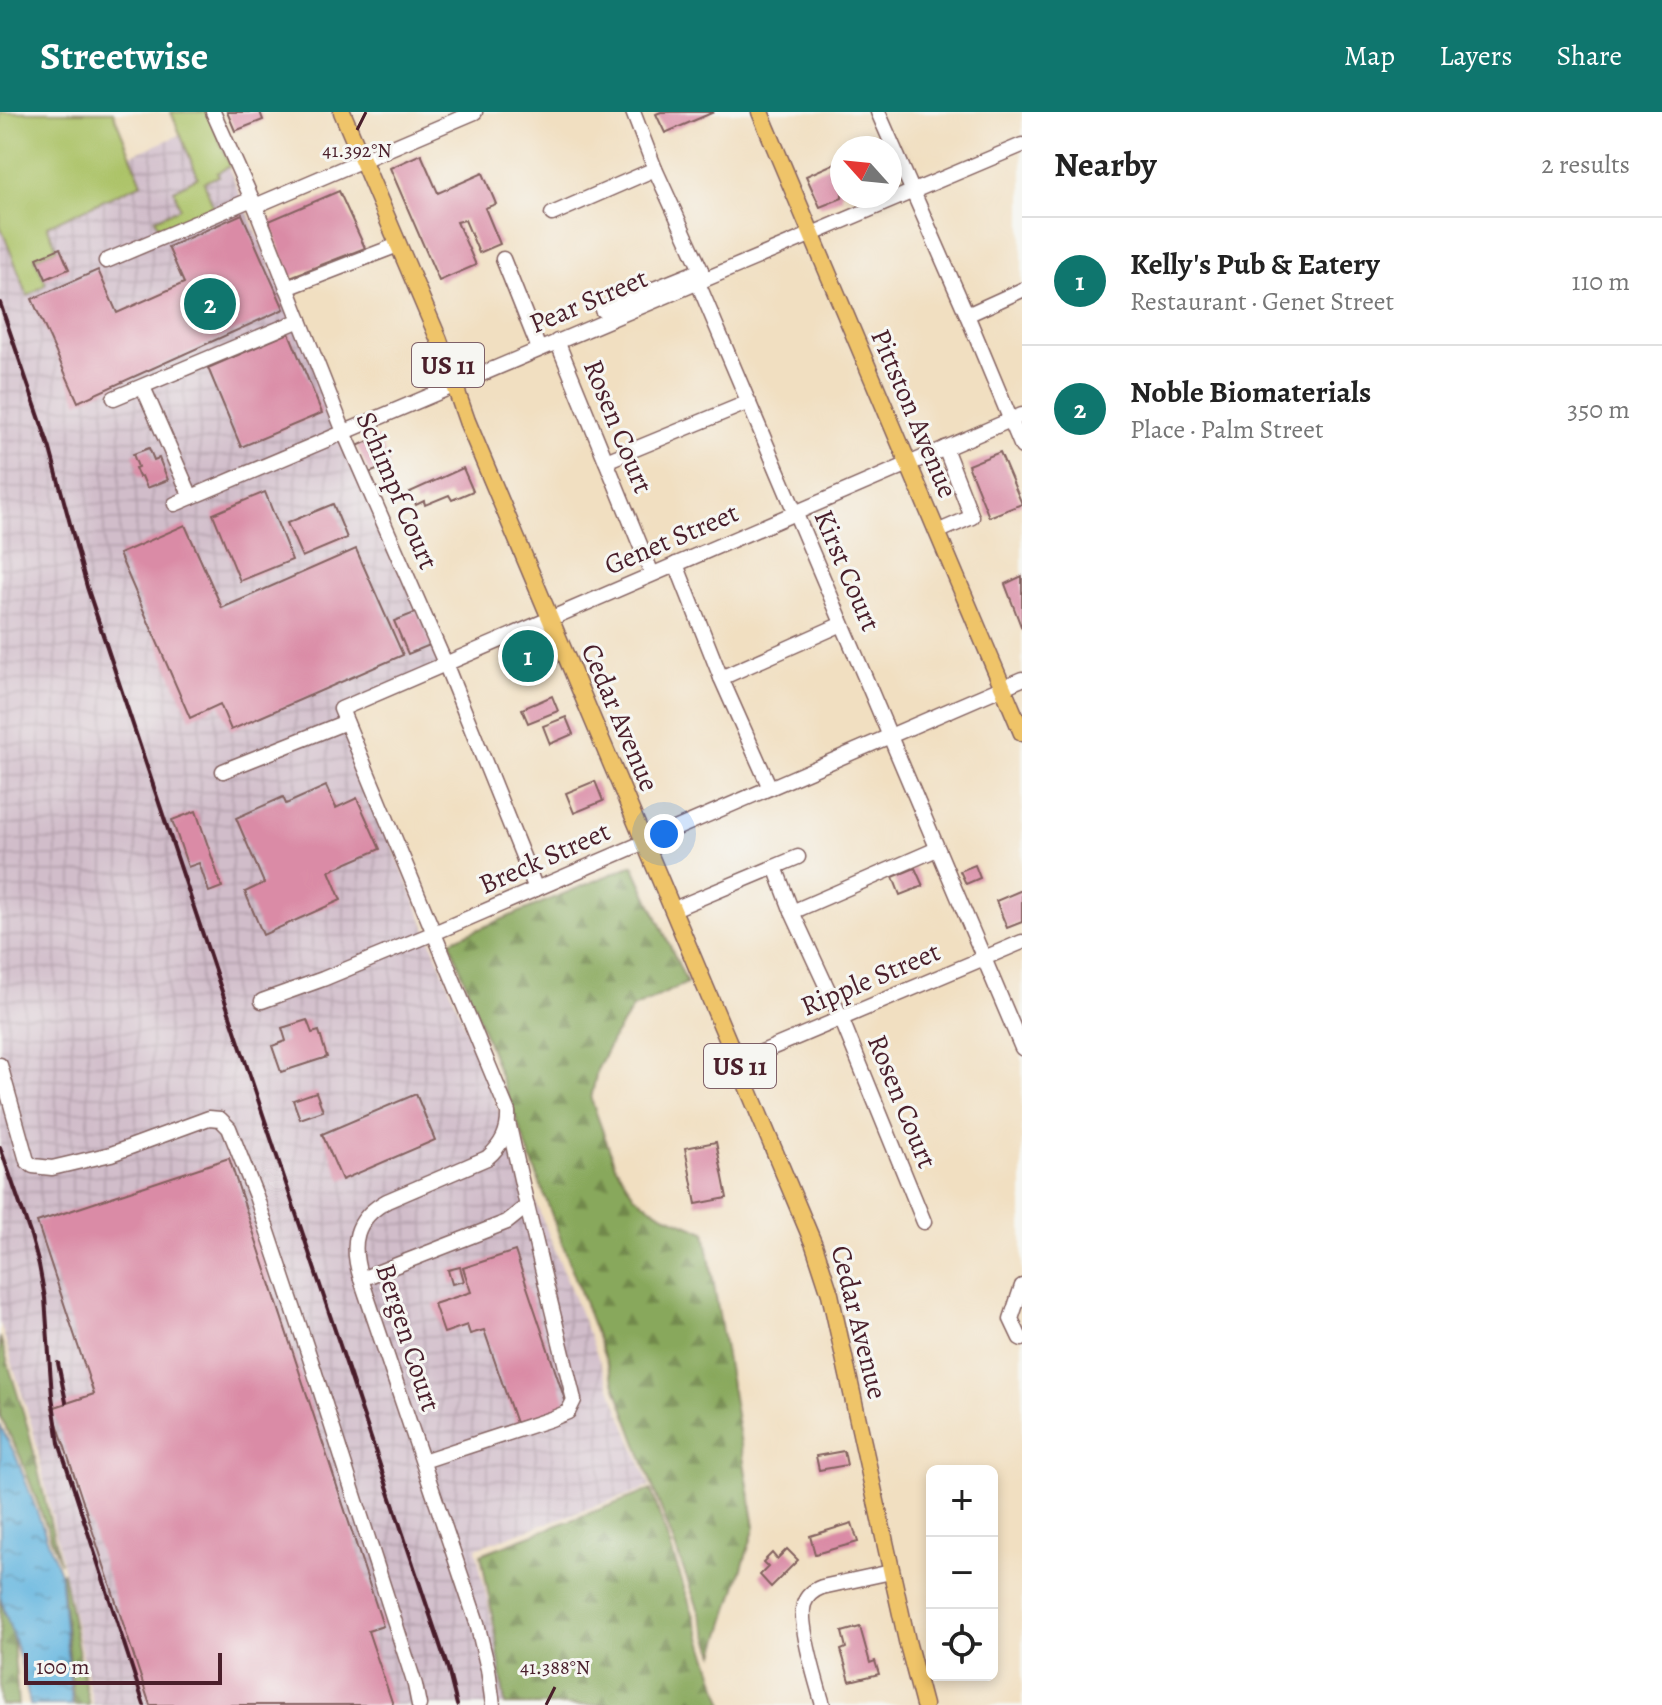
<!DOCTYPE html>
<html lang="en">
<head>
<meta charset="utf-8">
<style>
  :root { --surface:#fff; --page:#f2f2f2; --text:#222; --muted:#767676; --line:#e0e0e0; --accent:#0f766e }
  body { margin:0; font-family:Alegreya,serif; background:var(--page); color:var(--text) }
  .controls { position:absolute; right:24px; bottom:24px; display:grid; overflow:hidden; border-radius:12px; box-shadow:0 4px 12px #0003 }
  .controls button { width:72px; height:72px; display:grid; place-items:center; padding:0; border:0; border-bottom:2px solid var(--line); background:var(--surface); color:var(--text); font:40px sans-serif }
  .compass { position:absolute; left:830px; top:24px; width:72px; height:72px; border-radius:50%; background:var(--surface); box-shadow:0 4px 12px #0003; rotate:297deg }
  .scale { position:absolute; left:24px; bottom:20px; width:198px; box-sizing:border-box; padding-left:8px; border:4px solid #4a1f2b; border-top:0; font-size:22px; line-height:28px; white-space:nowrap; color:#4a1f2b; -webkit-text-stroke:6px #f6f6f2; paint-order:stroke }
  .you { position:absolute; left:664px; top:722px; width:28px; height:28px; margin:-20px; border:6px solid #fff; border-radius:50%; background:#1a73e8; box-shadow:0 0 0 12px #1a73e833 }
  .badge { display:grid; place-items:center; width:52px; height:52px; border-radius:50%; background:var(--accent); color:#fff; font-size:26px; font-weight:700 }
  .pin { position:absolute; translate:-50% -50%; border:4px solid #fff; box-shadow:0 2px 8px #0006 }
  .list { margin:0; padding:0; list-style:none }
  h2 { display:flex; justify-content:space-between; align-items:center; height:104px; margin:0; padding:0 32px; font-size:34px }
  h2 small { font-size:26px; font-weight:400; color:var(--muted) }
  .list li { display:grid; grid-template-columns:52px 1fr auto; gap:24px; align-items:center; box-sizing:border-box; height:128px; padding:0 32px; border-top:2px solid var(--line) }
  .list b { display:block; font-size:30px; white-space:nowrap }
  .list p { margin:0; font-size:26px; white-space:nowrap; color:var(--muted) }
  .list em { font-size:26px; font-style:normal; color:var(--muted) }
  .icon { flex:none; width:44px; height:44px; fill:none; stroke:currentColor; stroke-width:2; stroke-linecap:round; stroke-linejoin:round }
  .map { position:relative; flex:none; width:1022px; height:1593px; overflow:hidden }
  header { display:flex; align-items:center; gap:48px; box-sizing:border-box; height:112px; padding:0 40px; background:var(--accent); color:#fff }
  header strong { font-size:38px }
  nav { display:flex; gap:44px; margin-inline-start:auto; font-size:28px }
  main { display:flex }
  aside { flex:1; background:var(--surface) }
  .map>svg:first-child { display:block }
  .industrial { fill:url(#industrial-grid) }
  .grass { fill:#abc266; stroke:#7a7048; stroke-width:2 }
  .forest { fill:url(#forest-firs); stroke:#696443; stroke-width:2 }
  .water { fill:url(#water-ripples); stroke:#576a85; stroke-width:2 }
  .building { fill:#da8ba6 }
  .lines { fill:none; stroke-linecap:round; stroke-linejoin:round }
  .minor-casing { stroke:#846260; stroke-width:17 }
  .major-casing { stroke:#846260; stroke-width:19 }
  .minor { stroke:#fff; stroke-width:14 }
  .major { stroke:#efc469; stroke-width:16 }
  .rail { stroke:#4a1f2b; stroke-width:4 }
  .ticks { fill:none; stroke:#4a1f2b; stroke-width:3 }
  .labels { text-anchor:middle; stroke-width:6; stroke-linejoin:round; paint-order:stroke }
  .shield { fill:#f6f6f2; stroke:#7e6067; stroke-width:2 }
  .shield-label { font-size:26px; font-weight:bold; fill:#4a1f2b }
  .street-label { font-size:28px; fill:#4a1f2b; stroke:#f6f6f2 }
  .ticks-label { font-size:20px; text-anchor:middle; fill:#4a1f2b; stroke:#f6f6f2; stroke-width:6; stroke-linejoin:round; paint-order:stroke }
</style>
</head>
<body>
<header>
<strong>Streetwise</strong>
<nav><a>Map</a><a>Layers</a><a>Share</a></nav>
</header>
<main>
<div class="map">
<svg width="1022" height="1593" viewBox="0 0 1022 1593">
  <defs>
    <pattern id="industrial-grid" width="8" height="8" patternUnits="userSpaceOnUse" patternTransform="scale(2)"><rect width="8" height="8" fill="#d1bdca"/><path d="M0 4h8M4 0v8" fill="none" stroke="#b5a2ae"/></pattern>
    <pattern id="forest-firs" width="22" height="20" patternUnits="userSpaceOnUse" patternTransform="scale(2)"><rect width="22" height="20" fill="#88a85b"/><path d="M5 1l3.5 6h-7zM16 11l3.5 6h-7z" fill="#71884b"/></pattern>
    <pattern id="water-ripples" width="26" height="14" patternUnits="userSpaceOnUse" patternTransform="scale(2)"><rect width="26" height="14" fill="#64b5df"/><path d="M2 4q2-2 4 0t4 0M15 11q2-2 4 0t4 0" fill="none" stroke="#5493b5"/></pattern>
  </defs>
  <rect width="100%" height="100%" fill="#f6f6f2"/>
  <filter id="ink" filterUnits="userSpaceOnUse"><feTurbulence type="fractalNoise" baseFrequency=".0125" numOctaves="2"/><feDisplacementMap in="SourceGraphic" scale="16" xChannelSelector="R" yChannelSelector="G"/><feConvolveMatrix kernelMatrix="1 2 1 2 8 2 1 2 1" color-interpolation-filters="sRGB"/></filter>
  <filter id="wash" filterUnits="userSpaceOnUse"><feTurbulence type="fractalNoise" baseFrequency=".006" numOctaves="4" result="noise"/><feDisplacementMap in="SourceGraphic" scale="32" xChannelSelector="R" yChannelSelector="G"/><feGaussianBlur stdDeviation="1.8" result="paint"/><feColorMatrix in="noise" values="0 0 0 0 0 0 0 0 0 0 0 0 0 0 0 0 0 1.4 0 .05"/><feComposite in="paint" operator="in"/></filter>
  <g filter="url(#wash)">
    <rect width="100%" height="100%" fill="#f1dfc1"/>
    <!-- industrial -->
    <polygon class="industrial" points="209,11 444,552 338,597 650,1375 476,1436 495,1525 504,1593 93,1593 33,1318 0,1211 0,97"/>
    <!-- grass -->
    <g class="grass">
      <polygon points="0,0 113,0 142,71 47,114 57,137 35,146 46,172 28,184 0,113"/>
      <polygon points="171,0 208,0 230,54 217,61 219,64 204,70 214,96 160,119 155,107 180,96 174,78 198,65"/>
    </g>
    <!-- forest -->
    <g class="forest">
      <polygon points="633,753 687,871 633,896 613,926 597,958 591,987 615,1053 634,1083 662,1102 705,1120 755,1415 715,1542 450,829"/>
      <polygon points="0,1225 28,1316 60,1451 20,1344 0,1304"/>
      <polygon points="651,1378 724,1593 505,1593 496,1524 481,1442"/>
      <polygon points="63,1460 89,1593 74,1593 61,1461"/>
      <polygon points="0,1485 5,1503 11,1502 18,1593 0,1593"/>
    </g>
    <!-- water -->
    <polygon class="water" points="0,1313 16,1344 60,1461 72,1593 30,1593 21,1550 0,1484"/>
    <g id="blocks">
      <!-- building -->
      <g class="building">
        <polygon points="227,0 260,0 263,8 235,19"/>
        <polygon points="661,0 714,0 665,21 656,2"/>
        <polygon points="421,42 438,81 483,61 496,92 485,96 500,132 479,141 465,108 457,110 476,153 439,169 390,56"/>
        <polygon points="842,48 842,86 820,95 806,64"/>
        <polygon points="339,79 365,136 290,165 269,109"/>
        <polygon points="242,102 284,197 78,290 32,187 98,158 117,201 184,171 168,135"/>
        <polygon points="60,136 69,157 46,167 37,146"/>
        <polygon points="289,221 322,301 241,335 208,256"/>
        <polygon points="378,325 390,353 369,361 357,334"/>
        <polygon points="149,336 154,348 159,346 168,368 147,376 142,364 139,365 135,356 138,355 133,342"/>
        <polygon points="1000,340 1022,392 989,405 968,353"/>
        <polygon points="463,356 473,379 452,388 449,383 425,393 424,389 416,393 410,380"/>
        <polygon points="265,380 292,448 240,469 213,402"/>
        <polygon points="333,392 347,426 302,445 287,411"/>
        <polygon points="185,413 222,496 356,437 403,543 231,618 220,592 190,606 119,442"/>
        <polygon points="1022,464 1022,517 1005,472"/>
        <polygon points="417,500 430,533 408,542 394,509"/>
        <polygon points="543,523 553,547 512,565 502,540"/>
        <polygon points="552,584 558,599 528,611 522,597"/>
        <polygon points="566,605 573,622 550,632 543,614"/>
        <polygon points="595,669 603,689 574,701 566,681"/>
        <polygon points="326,674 336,696 357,686 380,737 329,759 341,788 263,823 245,780 264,771 236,706 283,685 286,692"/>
        <polygon points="196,699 222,775 209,780 199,751 188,755 172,708"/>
        <polygon points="975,753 980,766 966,772 960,759"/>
        <polygon points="915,756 923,774 900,783 893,765"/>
        <polygon points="1022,778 1022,810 1007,816 996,789"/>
        <polygon points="307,908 312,921 319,919 327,945 281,960 272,934 286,929 282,916"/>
        <polygon points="316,980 323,999 300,1007 293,988"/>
        <polygon points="416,982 435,1028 342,1068 322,1022"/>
        <polygon points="716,1030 727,1086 696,1092 685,1036"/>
        <polygon points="229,1046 383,1514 368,1519 393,1593 150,1593 52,1296 94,1282 37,1110"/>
        <polygon points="515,1139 567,1294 516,1311 484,1218 470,1222 467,1213 444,1221 434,1192 471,1180 463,1156"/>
        <polygon points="460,1155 464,1169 452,1172 448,1158"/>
        <polygon points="844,1339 847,1353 819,1358 816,1344"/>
        <polygon points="852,1411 858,1430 815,1442 810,1424"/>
        <polygon points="787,1437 798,1448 771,1475 760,1463 768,1455 763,1450 772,1441 777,1447"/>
        <polygon points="860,1515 870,1551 875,1549 879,1562 850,1569 841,1538 846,1536 842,1520"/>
      </g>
    </g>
  </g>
  <g filter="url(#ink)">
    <use href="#blocks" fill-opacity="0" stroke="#846260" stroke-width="2"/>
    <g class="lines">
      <defs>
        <g id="minor">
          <polyline points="213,0 255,94 344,320 445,551 536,777"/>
          <polyline points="633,0 655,57 701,158 698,171 1022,936"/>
          <polyline points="878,0 967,203 1022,335"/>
          <polyline points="255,94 475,0"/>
          <polyline points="552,102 655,57"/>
          <polyline points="503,147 539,237"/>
          <polyline points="106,149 252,87"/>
          <polyline points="287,176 398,133"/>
          <polyline points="602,198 701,158"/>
          <polyline points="967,203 1022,178"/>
          <polyline points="557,229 652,462"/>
          <polyline points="143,275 191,385"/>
          <polyline points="114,286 300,208"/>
          <polyline points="606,349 749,290"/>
          <polyline points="175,392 1022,33"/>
          <polyline points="937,420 972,405 945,336"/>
          <polyline points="676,452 721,566 770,676"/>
          <polyline points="721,566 842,512"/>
          <polyline points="223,659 346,610"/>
          <polyline points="775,755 792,800 841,906 924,1110"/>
          <polyline points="674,797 798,745"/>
          <polyline points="792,800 937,737"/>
          <polyline points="262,889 323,867 434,821 1022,567"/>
          <polyline points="738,950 1022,830"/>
          <polyline points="0,953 27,1049 33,1054 52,1056 111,1042 209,1006 220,1007 229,1016 256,1084 312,1252 415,1573 419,1593"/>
          <polyline points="361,1167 507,1110 527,1094 509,1014"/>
          <polyline points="1022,1174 1011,1207 1020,1226 1022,1227"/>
          <polyline points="423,1349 551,1307 568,1300 574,1288 527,1094"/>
          <path d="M493 1593 488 1557 477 1511 361 1167C350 1132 354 1107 387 1089L487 1046C502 1033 509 1019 508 1000L341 597 1022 303"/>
          <path d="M823 1593C817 1572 798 1511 804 1492 807 1483 814 1478 822 1475L891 1460"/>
        </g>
        <g id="major">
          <polyline points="342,0 439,228 467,309 814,1133 830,1182 907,1529 924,1593"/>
          <polyline points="760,0 1022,621"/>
        </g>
      </defs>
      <!-- minor casing -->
      <use href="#minor" class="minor-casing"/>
      <!-- major casing -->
      <use href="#major" class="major-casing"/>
      <!-- minor -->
      <use href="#minor" class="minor"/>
      <!-- major -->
      <use href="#major" class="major"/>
      <!-- rail -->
      <g class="rail">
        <polyline points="0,191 50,337 87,475 448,1557 457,1593"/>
        <polyline points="0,1035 31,1124 39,1153 45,1186 52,1284 59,1331 144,1593"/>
        <polyline points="58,1251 66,1290"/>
      </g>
    </g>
  </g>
  <!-- ticks -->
  <path class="ticks" d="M357 18 366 0M546 1593 555 1575"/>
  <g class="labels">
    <!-- shield labels -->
    <g class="shield">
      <rect x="412" y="231" width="72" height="44" rx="6"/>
      <rect x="704" y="932" width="72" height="44" rx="6"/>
    </g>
    <g class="shield-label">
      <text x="448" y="262">US 11</text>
      <text x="740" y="963">US 11</text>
    </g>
    <!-- street labels -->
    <g class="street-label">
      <text transform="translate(588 188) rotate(-23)" y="10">Pear Street</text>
      <text transform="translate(915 301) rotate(67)" y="10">Pittston Avenue</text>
      <text transform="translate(619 314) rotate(68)" y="10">Rosen Court</text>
      <text transform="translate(398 378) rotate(67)" y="10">Schimpf Court</text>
      <text transform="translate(671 426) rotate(-23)" y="10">Genet Street</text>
      <text transform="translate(848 458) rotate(67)" y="10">Kirst Court</text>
      <text transform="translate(621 605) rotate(67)" y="10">Cedar Avenue</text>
      <text transform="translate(544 745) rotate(-24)" y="10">Breck Street</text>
      <text transform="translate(870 866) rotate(-23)" y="10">Ripple Street</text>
      <text transform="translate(903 989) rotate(68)" y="10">Rosen Court</text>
      <text transform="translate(860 1210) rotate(76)" y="10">Cedar Avenue</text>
      <text transform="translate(409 1225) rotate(72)" y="10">Bergen Court</text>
    </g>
  </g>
  <g class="ticks-label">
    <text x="357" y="45">41.392°N</text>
    <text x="555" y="1562">41.388°N</text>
  </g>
</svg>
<div class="controls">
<button>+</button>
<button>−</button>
<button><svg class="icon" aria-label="locate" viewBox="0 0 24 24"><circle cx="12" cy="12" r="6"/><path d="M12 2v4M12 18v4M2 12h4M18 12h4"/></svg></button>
</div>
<svg class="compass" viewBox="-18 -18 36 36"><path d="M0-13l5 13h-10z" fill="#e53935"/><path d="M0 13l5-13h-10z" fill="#767676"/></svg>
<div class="scale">100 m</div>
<div class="you"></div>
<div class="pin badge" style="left:528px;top:544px">1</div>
<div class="pin badge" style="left:210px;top:192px">2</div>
</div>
<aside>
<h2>Nearby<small>2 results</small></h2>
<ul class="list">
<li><span class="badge">1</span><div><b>Kelly's Pub &amp; Eatery</b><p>Restaurant · Genet Street</p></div><em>110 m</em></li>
<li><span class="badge">2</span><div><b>Noble Biomaterials</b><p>Place · Palm Street</p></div><em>350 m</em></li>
</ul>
</aside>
</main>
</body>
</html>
